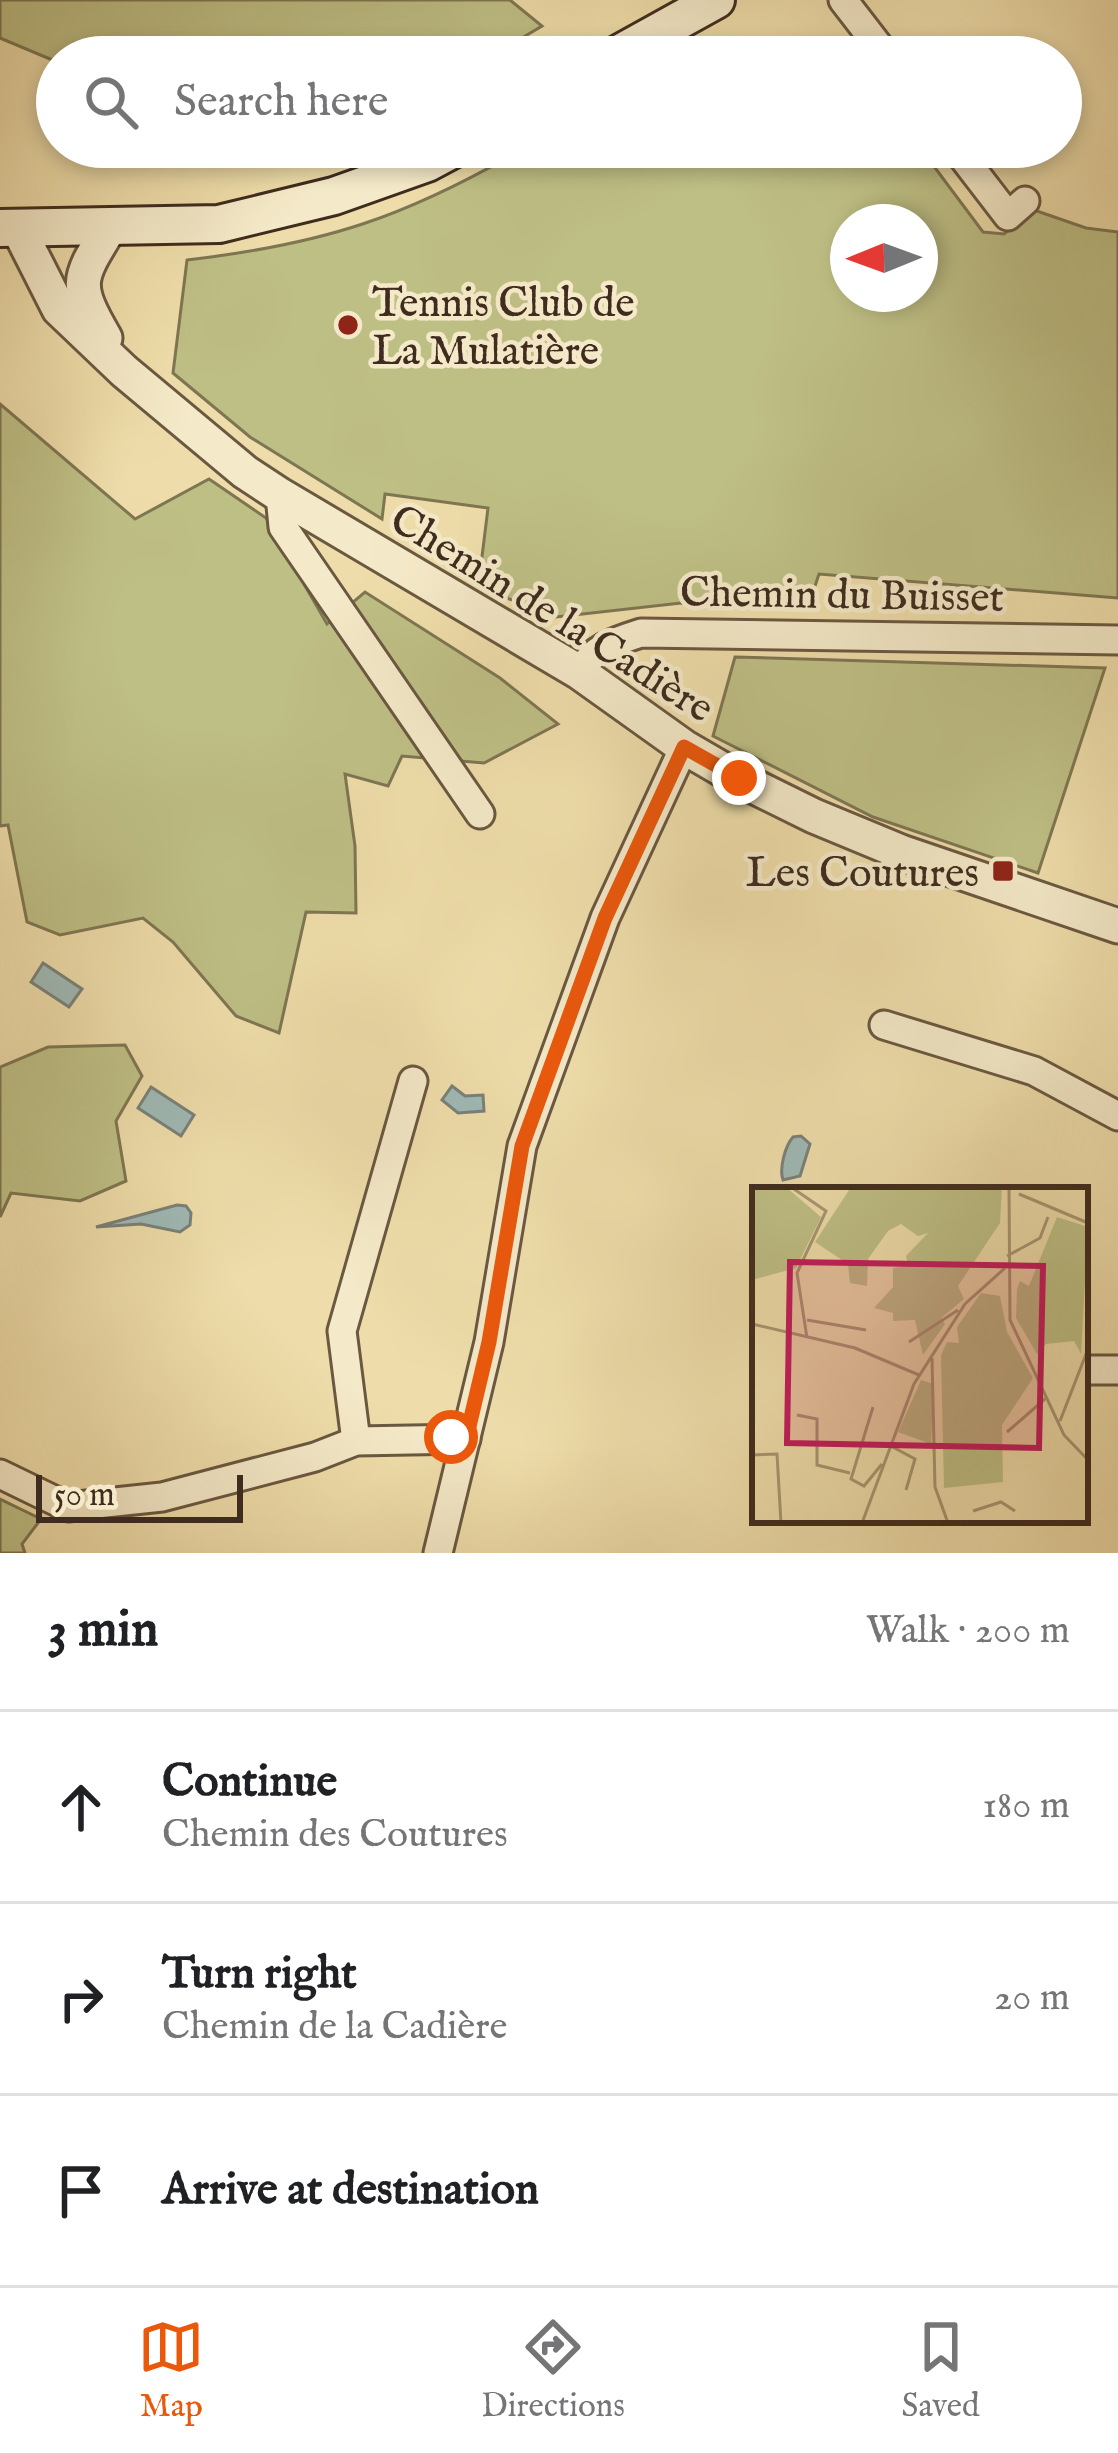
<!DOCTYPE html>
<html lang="en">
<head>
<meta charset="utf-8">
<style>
  :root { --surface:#fff; --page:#f2f2f2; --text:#202124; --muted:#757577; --line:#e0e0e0; --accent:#ea580c }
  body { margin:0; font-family:"IM FELL English",serif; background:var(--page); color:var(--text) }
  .compass { position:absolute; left:830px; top:204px; width:108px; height:108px; border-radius:50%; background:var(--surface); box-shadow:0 6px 18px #0003; rotate:269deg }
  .scale { position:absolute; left:36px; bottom:30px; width:207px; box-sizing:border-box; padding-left:12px; border:6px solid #3f2c1e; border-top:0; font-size:33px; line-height:42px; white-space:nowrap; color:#3f2c1e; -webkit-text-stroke:9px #f4e9c8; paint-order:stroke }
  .stop { position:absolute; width:36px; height:36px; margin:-27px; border:9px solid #ea580c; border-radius:50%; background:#fff }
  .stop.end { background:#ea580c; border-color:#fff; box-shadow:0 3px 12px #0008 }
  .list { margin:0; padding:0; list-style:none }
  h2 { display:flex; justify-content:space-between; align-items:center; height:156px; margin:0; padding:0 48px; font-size:51px }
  h2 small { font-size:39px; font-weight:400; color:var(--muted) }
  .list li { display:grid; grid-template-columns:78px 1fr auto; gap:36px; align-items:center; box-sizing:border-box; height:192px; padding:0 48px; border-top:3px solid var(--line) }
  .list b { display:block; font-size:45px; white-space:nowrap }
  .list p { margin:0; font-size:39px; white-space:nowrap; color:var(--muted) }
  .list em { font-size:39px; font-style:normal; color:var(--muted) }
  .icon { flex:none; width:66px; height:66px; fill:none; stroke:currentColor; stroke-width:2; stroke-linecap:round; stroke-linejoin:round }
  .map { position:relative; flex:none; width:1118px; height:1553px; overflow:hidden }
  .search { position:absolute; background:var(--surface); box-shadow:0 6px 18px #0003; left:36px; right:36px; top:36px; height:132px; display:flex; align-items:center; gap:30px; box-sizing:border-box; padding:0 42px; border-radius:66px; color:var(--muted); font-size:45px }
  .sheet { height:732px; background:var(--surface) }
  nav { display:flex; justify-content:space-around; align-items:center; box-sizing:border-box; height:168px; border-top:3px solid var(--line); background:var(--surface); font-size:33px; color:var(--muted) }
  nav a { display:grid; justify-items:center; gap:6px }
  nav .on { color:var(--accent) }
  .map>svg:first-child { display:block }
  .green { fill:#bebf85; stroke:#7e7652; stroke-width:3; fill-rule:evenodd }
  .water { fill:#9fb9b5; stroke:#798179; stroke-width:3 }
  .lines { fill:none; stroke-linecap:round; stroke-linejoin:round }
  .minor-casing { stroke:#6b5841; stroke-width:33 }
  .tertiary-casing { stroke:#6b5841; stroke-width:39 }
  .secondary-casing { stroke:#3f2c1e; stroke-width:42 }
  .minor { stroke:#f4e9c8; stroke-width:27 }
  .tertiary { stroke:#f4e9c8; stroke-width:33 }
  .secondary { stroke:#f4e9c8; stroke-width:36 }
  .route { stroke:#ea580c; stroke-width:15 }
  .poi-dot { fill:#8f2418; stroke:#f4e9c8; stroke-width:4.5 }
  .labels { text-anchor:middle; stroke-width:9; stroke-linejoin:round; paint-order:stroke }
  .poi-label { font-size:42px; fill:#3f2c1e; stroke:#f4e9c8; text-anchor:start }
  .street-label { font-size:42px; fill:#3f2c1e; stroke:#f4e9c8 }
  .inset-road { fill:none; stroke:#a89672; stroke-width:3 }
  .view { fill:#c2185b; fill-opacity:0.15; stroke:#c2185b; stroke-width:6 }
  .inset-edge { fill:none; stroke:#3f2c1e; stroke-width:6 }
</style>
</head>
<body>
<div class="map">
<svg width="1118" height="1553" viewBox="0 0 1118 1553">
  <rect width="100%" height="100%" fill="#eda"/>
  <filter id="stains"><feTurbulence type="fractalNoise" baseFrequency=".00167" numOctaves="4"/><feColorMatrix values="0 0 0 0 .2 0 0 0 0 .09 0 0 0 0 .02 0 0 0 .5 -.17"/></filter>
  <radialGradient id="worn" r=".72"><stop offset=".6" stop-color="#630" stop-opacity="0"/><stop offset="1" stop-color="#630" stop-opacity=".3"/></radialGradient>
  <!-- green -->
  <g class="green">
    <polygon points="0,0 510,0 542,26 490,57 57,57 57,62 0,38"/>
    <polygon points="124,147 248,147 242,158 236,161 176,165 175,152 145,155"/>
    <path d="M277 147H361C329 160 309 161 277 147Z"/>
    <path d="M526 147H902L919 156 924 153 983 232 1004 234 1034 210 1086 228 1118 232V598L819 574 809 604 681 603 556 617 509 599 479 581 488 508 385 494 382 519 250 437 173 373 187 260C325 244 406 217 526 147ZM848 222H920V294H848Z"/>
    <polygon points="0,404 135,519 209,479 266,518 327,624 365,592 500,678 558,724 484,763 402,756 388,786 345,774 355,846 356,913 306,912 279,1033 236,1016 173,942 143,918 60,935 27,922 8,825 0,826"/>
    <polygon points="735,657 1105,668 1038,873 873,817 713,736"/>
    <polygon points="125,1045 142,1076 116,1121 126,1181 80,1201 11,1193 0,1217 0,1067 48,1047"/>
    <polygon points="0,1499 41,1519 22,1544 25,1553 0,1553"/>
  </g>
  <!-- water -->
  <g class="water">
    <polygon points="43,963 82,989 69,1007 31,982"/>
    <polygon points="452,1086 465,1096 483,1095 484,1111 458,1113 442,1100"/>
    <polygon points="151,1087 194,1115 181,1136 138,1108"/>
    <path d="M801 1136 810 1144 800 1176 783 1180C779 1169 785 1146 793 1137Z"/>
    <polygon points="177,1205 186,1206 191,1213 190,1225 180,1232 141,1224 96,1227"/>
  </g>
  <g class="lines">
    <defs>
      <g id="minor">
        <polyline points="843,0 887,57"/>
        <polyline points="955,147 1008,216 1025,201"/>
        <polyline points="280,495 283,527 480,814"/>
        <path d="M579 672C595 647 613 642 641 633L1118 640"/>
        <polyline points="884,1025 1034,1071 1118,1116"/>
        <polyline points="1085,1370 1118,1370"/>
        <polyline points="356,1441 342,1331 413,1081"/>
        <polyline points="0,1474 68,1507 162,1497 315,1457 356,1441 466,1439"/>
        <polyline points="438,1553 489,1342 522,1146 605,918 684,747"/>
      </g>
      <g id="tertiary">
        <polyline points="18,228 59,309 124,371 245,472 280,495 579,672 684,747 739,779 814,816 901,852 1118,926"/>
        <path d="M105 338C73 283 78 279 110 227"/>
      </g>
      <g id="secondary">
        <polyline points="613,57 716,0"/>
        <polyline points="0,228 219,224 334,196 427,163 457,147"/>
      </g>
    </defs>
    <!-- minor casing -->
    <use href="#minor" class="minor-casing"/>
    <!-- tertiary casing -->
    <use href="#tertiary" class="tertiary-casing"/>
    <!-- secondary casing -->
    <use href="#secondary" class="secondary-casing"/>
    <!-- minor -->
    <use href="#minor" class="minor"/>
    <!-- tertiary -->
    <use href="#tertiary" class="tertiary"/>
    <!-- secondary -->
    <use href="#secondary" class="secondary"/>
  </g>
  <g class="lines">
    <!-- route -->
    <polyline class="route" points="451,1437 466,1439 489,1342 522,1146 605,918 684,747 739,778"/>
  </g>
  <!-- markers -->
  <g class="poi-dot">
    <circle cx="348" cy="325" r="12"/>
    <rect x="991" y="859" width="24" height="24" rx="6"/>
  </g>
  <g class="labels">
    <!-- poi labels -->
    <g class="poi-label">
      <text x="372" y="316">Tennis Club de<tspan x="372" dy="48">La Mulatière</tspan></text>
      <text x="979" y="886" text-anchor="end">Les Coutures</text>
    </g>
    <!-- street labels -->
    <g class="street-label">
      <text transform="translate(842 593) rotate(1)" y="15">Chemin du Buisset</text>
      <text transform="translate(553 612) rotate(32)" y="15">Chemin de la Cadière</text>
    </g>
  </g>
  <!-- overview -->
  <g transform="translate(752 1187)">
    <rect width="336" height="336" fill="#eda"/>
    <path d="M0 0H34L69 30 44 81 0 93ZM99 0H250L248 36 206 99 212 112 189 131 193 137 171 168 163 133 141 134V126L122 121 141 100V81L156 78 154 69 176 46 166 49 149 37 136 44 116 72 115 99 98 96 96 77 63 55ZM305 30 336 40 329 167 322 154 294 157 285 167 264 131 265 102 268 94 277 99ZM229 106 248 109 255 145 281 191 250 238 251 295 192 301 189 168 195 155 207 156 205 140ZM169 193 182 197 179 257 146 245Z" fill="#bebf85"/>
    <path class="inset-road" d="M39 0 74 24 45 86 55 151M257 0 258 133 312 248 336 273M267 7 336 36M255 69 288 51 296 30M55 133 114 143M0 137 103 161 167 188M157 155 206 123M180 171 183 300 196 336M121 220 99 292 112 299 130 277M45 228 65 232V278L98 286M308 234 336 162M255 245 294 211M137 258 163 272 154 303M0 268 25 267 29 336M221 324 249 315 263 324M110 336 162 197 213 117 253 81"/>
    <path class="view" d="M38 75 291 79 287 261 35 256Z"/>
    <rect width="336" height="336" class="inset-edge"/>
  </g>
  <rect width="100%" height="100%" filter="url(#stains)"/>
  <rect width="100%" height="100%" fill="url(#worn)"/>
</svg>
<svg class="compass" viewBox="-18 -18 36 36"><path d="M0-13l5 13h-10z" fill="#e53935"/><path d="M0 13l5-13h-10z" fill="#757577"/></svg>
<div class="scale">50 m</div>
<div class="stop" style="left:451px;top:1437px"></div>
<div class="stop end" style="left:739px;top:778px"></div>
<div class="search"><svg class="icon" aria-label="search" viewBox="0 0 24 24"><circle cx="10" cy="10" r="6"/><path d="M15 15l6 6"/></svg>Search here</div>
</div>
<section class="sheet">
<h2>3 min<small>Walk · 200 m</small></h2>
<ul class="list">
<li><svg class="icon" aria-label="ahead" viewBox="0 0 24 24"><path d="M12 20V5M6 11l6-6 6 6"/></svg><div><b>Continue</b><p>Chemin des Coutures</p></div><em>180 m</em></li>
<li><svg class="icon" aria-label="right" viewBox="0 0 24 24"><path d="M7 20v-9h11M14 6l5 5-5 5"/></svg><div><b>Turn right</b><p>Chemin de la Cadière</p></div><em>20 m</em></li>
<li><svg class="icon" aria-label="arrive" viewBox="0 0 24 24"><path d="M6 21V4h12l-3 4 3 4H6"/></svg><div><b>Arrive at destination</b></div></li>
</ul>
</section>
<nav>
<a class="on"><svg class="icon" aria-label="map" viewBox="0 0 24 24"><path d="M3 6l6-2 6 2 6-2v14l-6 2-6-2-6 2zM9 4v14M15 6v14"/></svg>Map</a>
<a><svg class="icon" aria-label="directions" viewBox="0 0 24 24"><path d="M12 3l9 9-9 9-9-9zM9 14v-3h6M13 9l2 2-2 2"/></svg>Directions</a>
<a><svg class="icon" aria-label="saved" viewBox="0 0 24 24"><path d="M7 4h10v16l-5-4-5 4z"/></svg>Saved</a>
</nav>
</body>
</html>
